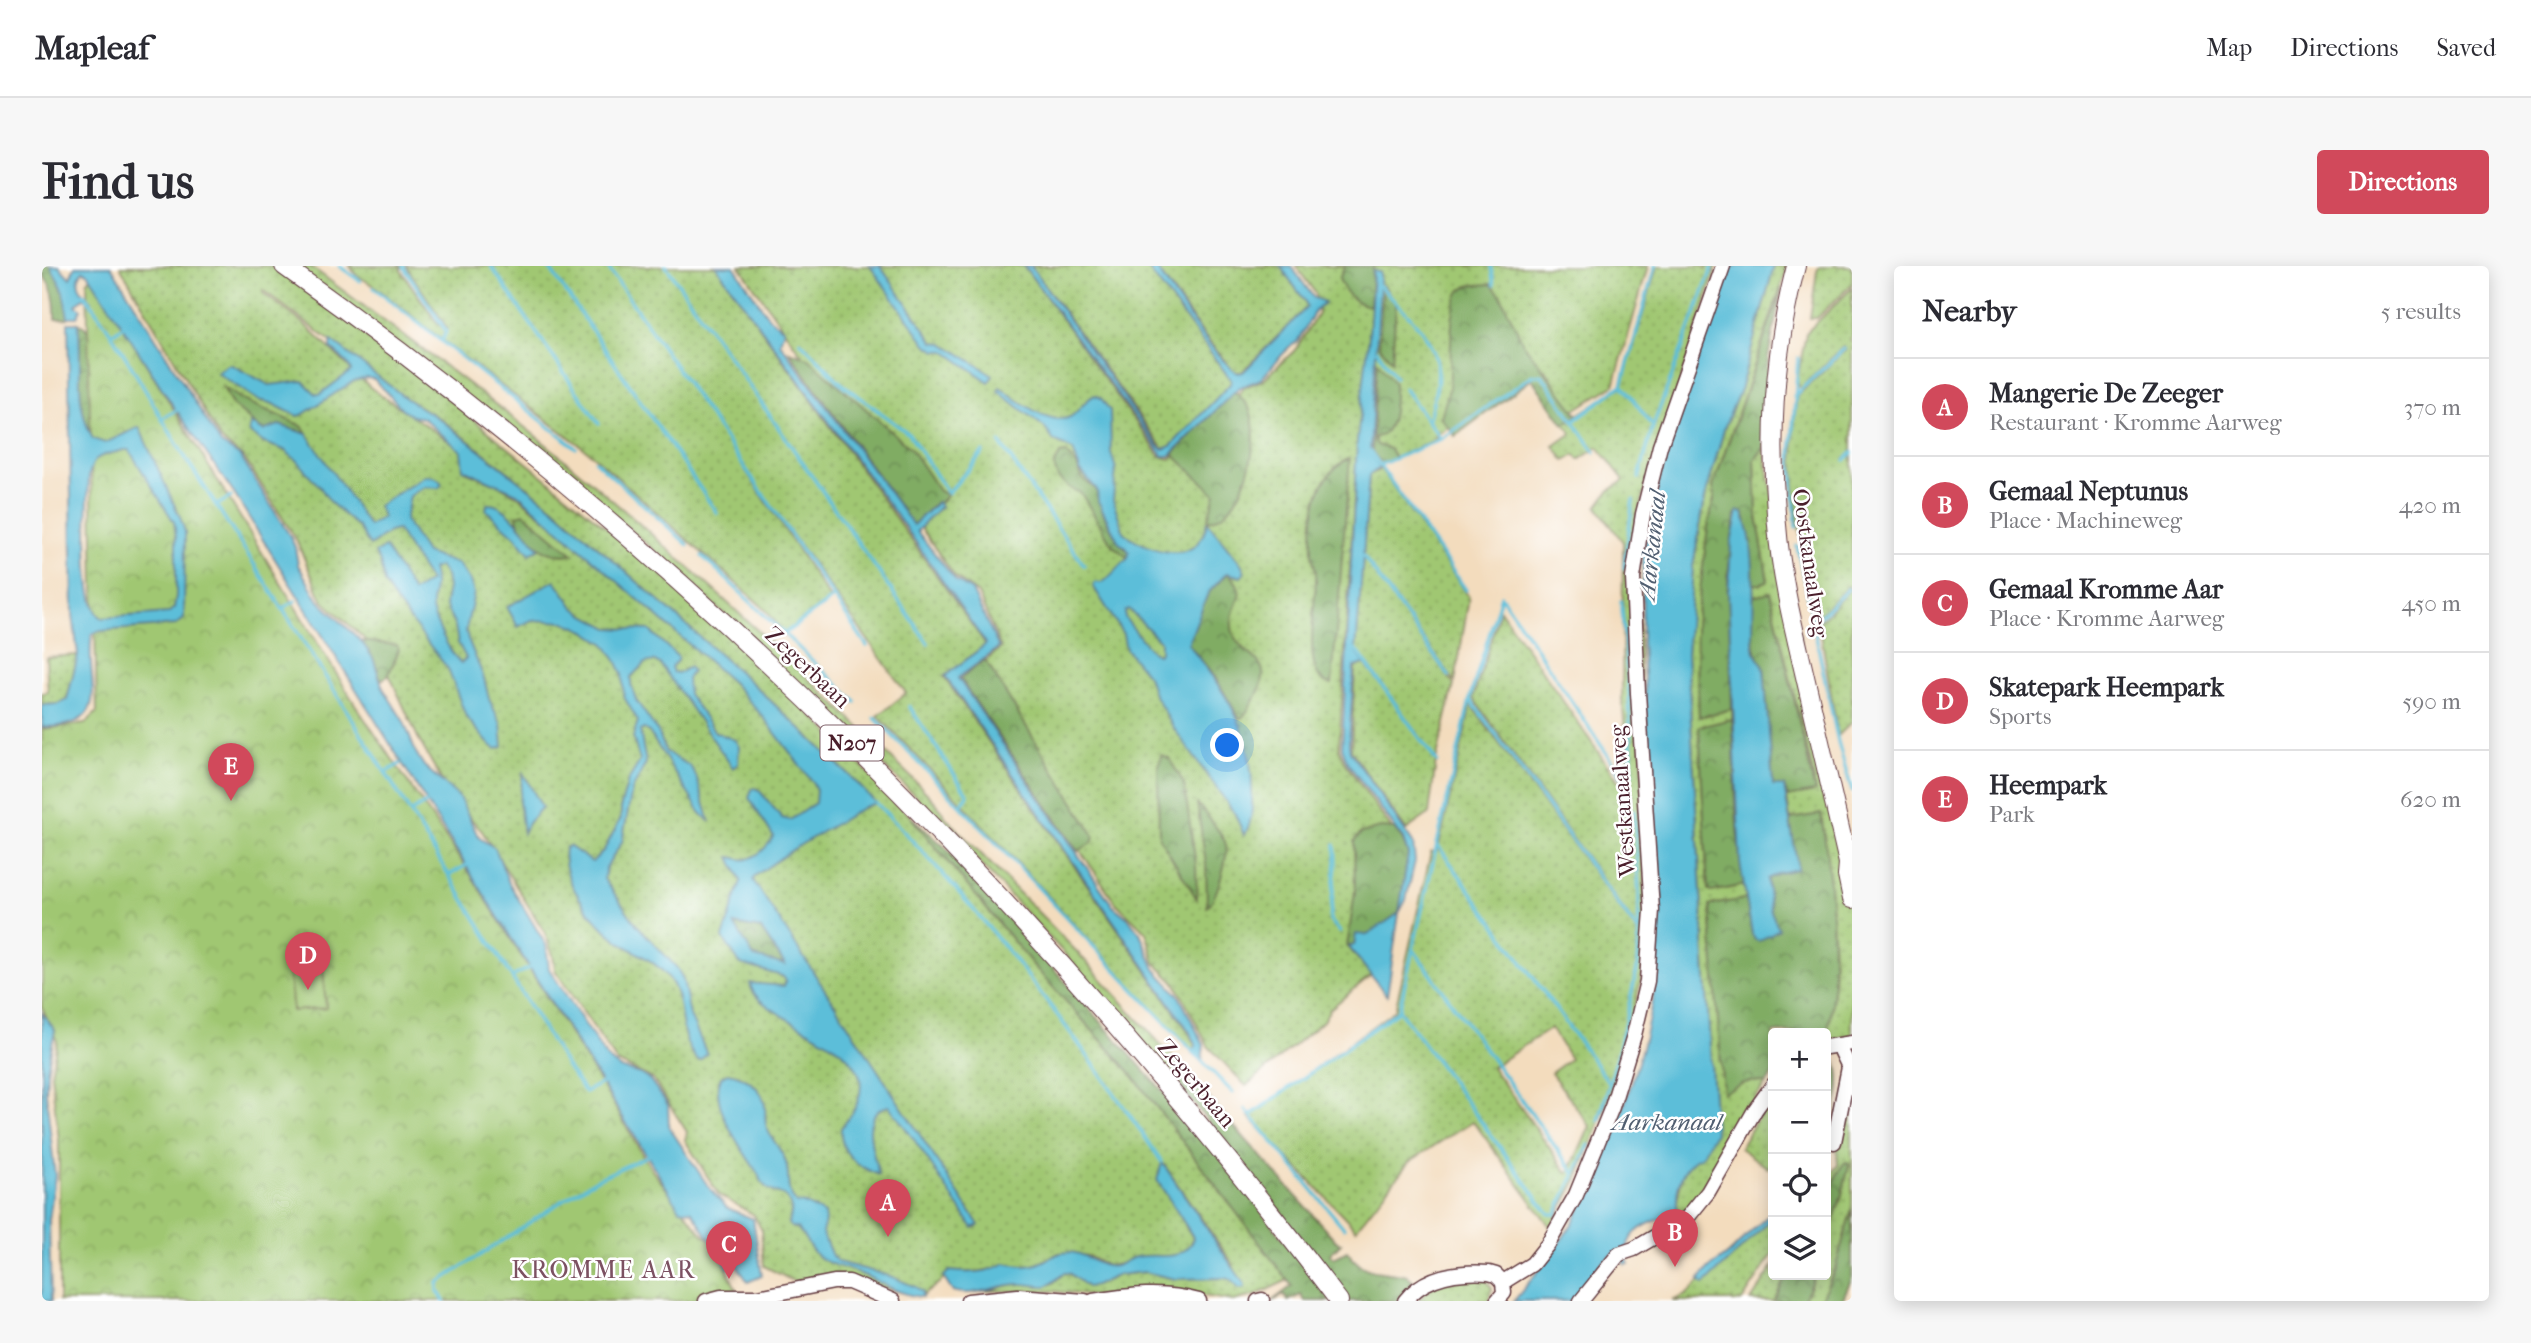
<!DOCTYPE html>
<html lang="en">
<head>
<meta charset="utf-8">
<style>
  :root { --surface:#fff; --page:#f7f7f7; --text:#2b2b33; --muted:#7c7c81; --line:#e1e1e2; --accent:#d1495b }
  body { margin:0; font-family:"IM FELL French Canon",serif; background:var(--page); color:var(--text) }
  .controls { position:absolute; right:21px; bottom:21px; display:grid; overflow:hidden; border-radius:7px; box-shadow:0 4px 18px #0003 }
  .controls button { width:63px; height:63px; display:grid; place-items:center; padding:0; border:0; border-bottom:2px solid var(--line); background:var(--surface); color:var(--text); font:35px sans-serif }
  .you { position:absolute; left:1186px; top:480px; width:24px; height:24px; margin:-18px; border:5px solid #fff; border-radius:50%; background:#1a73e8; box-shadow:0 0 0 10px #1a73e833 }
  .badge { display:grid; place-items:center; width:46px; height:46px; border-radius:50%; background:var(--accent); color:#fff; font-size:23px; font-weight:700 }
  .pin { position:absolute; translate:-50% -58px; filter:drop-shadow(0 2px 4px #0008) }
  .pin::after { content:''; position:absolute; top:37px; width:24px; height:21px; background:inherit; clip-path:polygon(0 0,100% 0,50% 100%) }
  .list { margin:0; padding:0; list-style:none }
  h2 { display:flex; justify-content:space-between; align-items:center; height:91px; margin:0; padding:0 28px; font-size:30px }
  h2 small { font-size:23px; font-weight:400; color:var(--muted) }
  .list li { display:grid; grid-template-columns:46px 1fr auto; gap:21px; align-items:center; box-sizing:border-box; height:98px; padding:0 28px; border-top:2px solid var(--line) }
  .list b { display:block; font-size:26px; white-space:nowrap }
  .list p { margin:0; font-size:23px; white-space:nowrap; color:var(--muted) }
  .list em { font-size:23px; font-style:normal; color:var(--muted) }
  .icon { flex:none; width:38px; height:38px; fill:none; stroke:currentColor; stroke-width:2; stroke-linecap:round; stroke-linejoin:round }
  .map { position:relative; flex:none; width:1810px; height:1035px; overflow:hidden; border-radius:7px }
  header { display:flex; align-items:center; gap:42px; box-sizing:border-box; height:98px; padding:0 35px; background:var(--surface); border-bottom:2px solid var(--line) }
  header strong { font-size:33px }
  nav { display:flex; gap:38px; margin-inline-start:auto; font-size:24px }
  .intro { display:flex; align-items:center; justify-content:space-between; box-sizing:border-box; height:168px; padding:0 42px }
  h1 { margin:0; font-size:49px }
  .button { padding:18px 32px; border-radius:7px; background:var(--accent); color:#fff; font-size:24px; font-weight:700 }
  main { display:flex; gap:42px; padding:0 42px }
  aside { flex:1; background:var(--surface); border-radius:7px; box-shadow:0 4px 18px #0003 }
  .map>svg:first-child { display:block }
  .grass { fill:url(#grass-dots); stroke:#75734e; stroke-width:2; fill-rule:evenodd }
  .forest { fill:url(#forest-crowns); stroke:#656648; stroke-width:2 }
  .park { fill:url(#park-crowns); stroke:#75734e; stroke-width:2; fill-rule:evenodd }
  .pitch { fill:#a0c772; stroke:#75734e; stroke-width:2 }
  .water { fill:#5bbed9; stroke:#526e82; stroke-width:2; fill-rule:evenodd }
  .lines { fill:none; stroke-linecap:round; stroke-linejoin:round }
  .stream { stroke:#5bbed9; stroke-width:3.5 }
  .minor-casing { stroke:#633b41; stroke-width:17 }
  .major-casing { stroke:#633b41; stroke-width:20 }
  .minor { stroke:#fff; stroke-width:14 }
  .major { stroke:#fff; stroke-width:18 }
  .labels { text-anchor:middle; stroke-width:5; stroke-linejoin:round; paint-order:stroke }
  .shield { fill:#fff; stroke:#80626b; stroke-width:2 }
  .shield-label { font-size:21px; font-weight:bold; fill:#4a1f2b }
  .street-label { font-size:23px; fill:#4a1f2b; stroke:#fff }
  .water-label { font-size:24px; font-style:italic; fill:#515f71; stroke:#fff }
  .neighbourhood-label { font-size:24px; letter-spacing:2px; fill:#7c5162; stroke:#fff }
</style>
</head>
<body>
<header>
<strong>Mapleaf</strong>
<nav><a>Map</a><a>Directions</a><a>Saved</a></nav>
</header>
<div class="intro"><h1>Find us</h1><a class="button">Directions</a></div>
<main>
<div class="map">
<svg width="1810" height="1035" viewBox="0 0 1810 1035">
  <defs>
    <pattern id="grass-dots" width="8" height="8" patternUnits="userSpaceOnUse" patternTransform="scale(1.75)"><rect width="8" height="8" fill="#a0c772"/><path d="M2 2h.1M6 6h.1" fill="none" stroke="#8baa63" stroke-width="1.8" stroke-linecap="round"/></pattern>
    <pattern id="forest-crowns" width="20" height="18" patternUnits="userSpaceOnUse" patternTransform="scale(1.75)"><rect width="20" height="18" fill="#80ac64"/><path d="M2 6a3 3 0 1 1 6 0M12 15a3 3 0 1 1 6 0" fill="none" stroke="#6b8b53"/></pattern>
    <pattern id="park-crowns" width="20" height="18" patternUnits="userSpaceOnUse" patternTransform="scale(1.75)"><rect width="20" height="18" fill="#a0c772"/><path d="M2 6a3 3 0 1 1 6 0M12 15a3 3 0 1 1 6 0" fill="none" stroke="#8baa63"/></pattern>
  </defs>
  <rect width="100%" height="100%" fill="#fff"/>
  <filter id="ink" filterUnits="userSpaceOnUse"><feTurbulence type="fractalNoise" baseFrequency=".0143" numOctaves="2"/><feDisplacementMap in="SourceGraphic" scale="14" xChannelSelector="R" yChannelSelector="G"/><feConvolveMatrix kernelMatrix="1 2 1 2 8 2 1 2 1" color-interpolation-filters="sRGB"/></filter>
  <filter id="wash" filterUnits="userSpaceOnUse"><feTurbulence type="fractalNoise" baseFrequency=".00686" numOctaves="4" result="noise"/><feDisplacementMap in="SourceGraphic" scale="28" xChannelSelector="R" yChannelSelector="G"/><feGaussianBlur stdDeviation="1.57" result="paint"/><feColorMatrix in="noise" values="0 0 0 0 0 0 0 0 0 0 0 0 0 0 0 0 0 1.4 0 .05"/><feComposite in="paint" operator="in"/></filter>
  <g filter="url(#wash)">
    <rect width="100%" height="100%" fill="#f3dcbd"/>
    <!-- grass -->
    <g class="grass">
      <path d="M78 0H233L351 88 677 353 868 550 992 700 1088 806 1246 1014 1212 1030 1191 1035 1128 1024 1051 1030 1011 1025H943L972 1018 989 1017 1003 1020 1011 1017 1022 1007C1028 1007 1045 1017 1053 1020L1076 1009 1103 1006 1133 1013 1184 1012 1189 1014 1196 1023 1191 998 1120 896 1144 961 1151 971 1148 981 1134 990 1065 1000 1046 990 1017 987 992 1000 978 1001 963 997 955 1002 935 1006H911L879 1031 802 1013 751 1015 722 1000 719 963 712 949 677 929 643 874 645 866 611 813 575 796 513 704 511 689 502 665 440 565 408 529 377 474 337 386 280 334 254 273 202 192 179 174ZM221 24 365 133 399 153 512 242 713 420 809 511 833 537 711 439 691 417 569 306 477 231 455 218 423 205 420 184 329 122 262 58 221 27Z"/>
      <path d="M252 0H268L275 5C354 65 436 122 512 185 639 290 760 404 877 519L895 538 905 553 1037 688 1140 802 1130 811 1020 685 883 539 630 299 572 250Z"/>
      <polygon points="308,0 362,0 358,3 393,54 403,64 400,74 334,21 314,9"/>
      <polygon points="364,0 674,0 944,379 902,411 1146,765 1153,779 1150,785 919,536 836,450 864,427 700,199 788,333 742,367 723,343 547,186 402,76 401,74 405,62"/>
      <polygon points="698,0 982,0 1118,190 1128,193 1203,121 1221,114 1253,84 1276,48 1274,28 1254,0 1606,0 1572,119 1531,145 1503,103 1491,103 1393,170 1395,173 1353,192 1351,188 1314,200 1297,483 1303,497 1359,576 1309,666 1307,682 1329,709 1288,743 1281,755 1204,820 1166,780 1134,718 1113,697 1104,666 1074,637 922,413 959,382 936,328 913,311"/>
      <polygon points="989,0 1104,0 1189,114 1189,118 1129,180 1121,183"/>
      <polygon points="1113,0 1238,0 1263,35 1265,41 1200,106 1192,106 1164,72"/>
      <path d="M1615 0H1660L1664 3 1665 0H1675L1594 254 1603 598V696L1580 799 1536 912 1509 962 1431 855 1367 896 1314 963 1207 851 1353 744 1389 586 1396 584 1429 439 1596 667 1595 679 1597 659 1596 664 1431 432 1458 344 1590 535 1580 433 1581 276 1555 241 1566 226 1582 214 1556 181 1537 194 1533 189 1523 195 1512 180 1530 167 1522 158 1580 120ZM1509 762 1528 793 1509 807 1548 860 1526 908 1450 801Z"/>
      <path d="M1732 0H1746L1671 221 1673 229 1666 261 1654 358 1657 451 1690 443V453L1657 461 1666 624 1669 626 1703 619 1704 633 1668 639 1681 826C1696 819 1706 812 1724 818 1712 834 1701 850 1691 868 1673 898 1660 930 1634 954V939L1641 906 1673 866 1645 388 1651 300 1663 232 1683 160 1699 121Z"/>
      <polygon points="1778,0 1810,0 1810,18 1775,52 1768,52 1775,5"/>
      <path d="M1810 22V71L1808 73 1810 77V186L1802 194 1810 189V456L1796 470 1777 356 1809 322 1806 320 1774 352C1758 280 1745 204 1755 130L1804 84 1801 81 1758 123 1755 115 1764 67Z"/>
      <path d="M1722 182 1810 651V770L1784 775C1785 759 1790 743 1791 727 1794 667 1787 608 1779 549L1748 553 1745 531 1773 526 1771 508 1728 327 1711 330V319L1726 315 1715 250 1713 193Z"/>
      <polygon points="1339,203 1427,331 1413,416 1321,289 1327,209"/>
      <polygon points="1321,291 1412,419 1394,495 1387,548 1364,564 1309,485 1313,401 1323,398 1381,475 1314,382"/>
      <polygon points="36,389 25,434 17,438 0,439 0,427 6,426 4,391"/>
      <polygon points="1731,826 1731,899 1726,902 1698,882"/>
      <path d="M1810 832C1810 868 1810 906 1810 942 1807 974 1791 1006 1778 1035H1761L1772 1009H1784V975L1799 932 1807 900 1797 905 1784 932V913L1796 899 1794 878 1804 859Z"/>
      <polygon points="1731,945 1731,988 1700,1035 1630,1035 1644,1029"/>
      <polygon points="1731,1001 1731,1009 1745,1009 1732,1035 1709,1035"/>
      <path d="M1439 1012 1445 1015 1450 1022 1446 1035H1376C1390 1012 1416 1013 1439 1012Z"/>
    </g>
    <!-- forest -->
    <g class="forest">
      <path d="M0 0H8C20 16 24 33 26 52L13 53C13 42 13 32 9 22 5 13 0 11 0 0Z"/>
      <path d="M1303 0H1331L1328 40C1312 38 1303 27 1297 13Z"/>
      <polygon points="1341,18 1354,38 1350,95 1337,80"/>
      <path d="M1449 18 1458 28 1481 77 1536 149 1522 158 1490 113 1413 170 1399 152C1401 141 1406 132 1407 121 1410 99 1406 41 1418 25 1424 17 1441 19 1449 18Z"/>
      <polygon points="1740,21 1726,92 1722,182 1713,193 1715,250 1726,315 1711,319 1704,252 1701,247 1693,249 1686,309 1690,443 1657,451 1654,358 1666,261 1673,229 1671,221"/>
      <path d="M36 57 43 61 52 76 51 173C30 135 42 98 36 57Z"/>
      <polygon points="747,85 766,92 868,182 897,225 905,229 898,237 894,236 871,259"/>
      <path d="M1335 95 1352 117C1352 134 1354 168 1333 171V174L1335 179 1348 183 1353 192 1339 198 1330 185Z"/>
      <polygon points="181,121 201,134 260,160 265,168 237,159 221,165 190,139"/>
      <path d="M1193 125C1197 130 1204 136 1207 142 1219 170 1206 226 1184 246 1179 251 1171 253 1165 256L1173 228 1131 188Z"/>
      <path d="M1023 187 1035 199 1041 213 1055 224C1057 241 1067 260 1076 274 1079 280 1084 281 1087 287L1086 292 1070 279 1039 227 1029 223 1016 212 1012 200 1018 188Z"/>
      <path d="M1308 192 1290 418C1256 416 1276 329 1274 308 1274 301 1270 294 1270 287 1269 252 1272 209 1308 192Z"/>
      <path d="M482 247 531 288C510 291 499 285 485 269 480 262 475 258 475 249Z"/>
      <path d="M1186 307C1211 331 1187 335 1190 361 1193 393 1237 387 1215 429 1210 437 1206 445 1200 452H1197L1173 411 1146 378 1166 327Z"/>
      <path d="M1728 326 1773 526 1745 531 1742 520 1731 521 1722 401C1707 381 1711 353 1711 330Z"/>
      <polygon points="319,375 355,379 357,384 346,410 339,414 331,392"/>
      <polygon points="943,394 1047,561 1052,571 1050,577 1036,585 918,413"/>
      <path d="M1690 453C1695 508 1691 566 1703 619L1669 626 1666 624 1657 461Z"/>
      <polygon points="1119,489 1127,492 1142,518 1154,599 1155,633 1117,571 1116,504"/>
      <path d="M1155 537C1163 548 1181 567 1184 579 1187 589 1174 635 1165 641L1164 598Z"/>
      <path d="M1779 548C1787 595 1791 642 1791 690 1791 716 1792 741 1785 766L1731 767V809L1724 818C1707 812 1696 818 1681 827L1668 639 1704 633 1710 668 1736 664 1728 643 1725 613 1736 607 1755 603 1748 553Z"/>
      <polygon points="868,550 904,582 1167,877 1289,1035 1263,1035 1259,1029 1246,1035 1242,1029 1230,1035 1250,1020 1088,806 992,700"/>
      <polygon points="1339,562 1353,563 1360,573 1366,588 1357,647 1312,679 1305,681 1313,626 1312,575 1319,567"/>
      <polygon points="691,658 719,663 743,699 712,691"/>
      <path d="M1784 785H1788C1806 808 1793 846 1784 870Z"/>
      <path d="M1140 802 1295 976 1299 977 1288 988 1292 992 1305 985C1324 1012 1338 1003 1366 1010L1371 1016 1356 1035H1306L1224 926 1130 811Z"/>
      <path d="M1806 896 1807 899 1799 932 1784 975C1784 940 1782 927 1802 897Z"/>
      <polygon points="1810,942 1810,1011 1800,1035 1778,1035 1793,1003"/>
      <polygon points="1745,1009 1772,1009 1761,1035 1732,1035"/>
    </g>
    <!-- park -->
    <path class="park" d="M50 10 316 443 427 606 569 834 609 903 660 967 676 981 699 1035H17V874L9 808 15 775 0 741V463L43 458 55 446 45 16ZM281 703 284 742 250 745 247 707Z"/>
    <!-- pitch -->
    <polygon class="pitch" points="281,704 284,742 251,745 247,707"/>
    <!-- water -->
    <g class="water">
      <path d="M8 0H17L28 12 33 0H69L179 178 198 190 248 270 253 281 256 299 277 335 319 375 331 392 341 422 362 456 374 487 382 500 417 531 434 566 439 573 453 582 467 617 504 679 507 703 564 791 578 802 598 808 608 814 626 839 627 861 668 923 685 942 711 953 720 1010 706 1016 694 998 686 1002 650 945 638 943 193 229 128 135 46 7 41 5C31 16 39 25 48 34L41 32 34 39 39 43 35 51H26L20 21Z"/>
      <polygon points="674,0 692,0 727,52 742,63 738,77 871,259 895,236 899,240 875,265 914,315 930,325 957,382 916,412 1071,640 1086,652 1098,667 1113,703 1136,728 1162,779 1160,796 1150,786 1154,779 1147,765 903,410 944,378 868,268"/>
      <polygon points="828,0 838,0 892,76 901,77 951,109 947,116 903,85 894,85 884,78"/>
      <path d="M982 0H989L1116 179 1121 183 1129 180 1188 118 1189 114 1104 0H1113C1128 22 1176 97 1196 107L1201 106 1265 41 1263 35 1238 0H1249L1272 32 1283 36 1273 45 1255 76 1247 81 1219 113 1196 122 1128 190H1121Z"/>
      <path d="M1688 0H1732L1699 121 1683 160 1663 232 1651 300 1645 388 1673 866 1660 890C1642 896 1634 919 1635 937 1635 944 1636 947 1634 954L1630 956 1623 952C1600 958 1578 971 1587 998L1583 999 1580 991 1573 987 1557 999V1009L1534 1035H1472C1492 1010 1513 985 1530 958 1540 941 1547 923 1555 905 1590 829 1617 741 1617 657L1600 377 1601 287 1623 187Z"/>
      <polygon points="1331,5 1338,6 1338,20 1328,185 1338,202 1327,209 1314,385 1323,398 1312,401 1307,477 1308,485 1371,577 1373,595 1364,634 1357,647 1345,730 1307,681 1312,679 1314,668 1325,669 1357,647 1366,588 1361,573 1305,496 1300,482 1315,175 1327,70"/>
      <path d="M26 57H36C42 99 30 134 51 173L63 177 97 161 138 251 143 266 142 353 134 359 59 365 50 368C41 413 77 461 0 461V439L17 438 25 434 36 389 31 349ZM82 184H87L132 256 134 271V330L132 342 126 347 60 352C39 338 46 236 47 209 52 186 63 190 82 184Z"/>
      <path d="M289 74 365 133 398 153 512 242 713 420 809 511 834 537 822 541 750 584 713 610 711 614 937 959 931 962 871 872 847 840C815 846 832 888 837 909 814 900 797 887 799 862 854 797 783 777 736 747 725 740 710 731 708 717L742 720 744 714 740 710 698 698 681 672 699 615 688 591C693 591 700 595 705 593 715 591 728 579 731 570L707 532 710 523 713 522 717 524 740 552 748 554 773 537 774 524 771 517 722 452 691 417 475 227 421 203 419 185 381 152 370 150 363 146 332 113 325 112 312 115 260 149 255 150 229 137 216 134 175 107 185 99H190L227 119 261 115 274 128H278L309 105 305 97 289 82ZM692 658 719 663 743 699 712 691Z"/>
      <path d="M958 121C974 133 1008 161 1028 151 1038 145 1042 134 1053 129L1059 132 1068 145 1069 187 1074 203 1071 234 1082 267C1110 286 1156 303 1165 256L1200 299 1203 306 1199 311 1185 307 1166 327 1146 378C1184 428 1211 461 1210 528 1210 544 1211 555 1202 569L1193 548 1133 464 1112 428 1106 410 1084 383 1081 368 1051 320 1053 316 1059 317 1065 313 1086 292 1087 287 1084 281 1077 277 1056 235 1055 224 1038 204 1031 184 1012 175 1002 161 956 125ZM1087 343 1118 375V386L1115 388 1109 385 1083 352V345Z"/>
      <path d="M209 157 221 165 237 159 265 168 327 260 341 251 336 240 383 210C391 210 396 211 400 218L397 222 382 221 368 230 363 254 384 287 416 298 428 315 432 327 424 364 426 373 442 412 447 433 459 458 461 481 454 483 446 477 424 451 406 403 355 337 342 317 338 296 333 287 343 281 371 326 388 315 355 264 347 266 328 280 317 262 289 237 278 221 255 195 242 184 222 177 207 166ZM397 300 404 310 406 321 403 339 413 360 416 377 424 392 419 397C410 391 392 354 390 343 389 328 395 320 390 303Z"/>
      <path d="M445 238C465 236 484 269 497 282L488 288 473 270 444 244Z"/>
      <path d="M1696 245 1701 247C1715 277 1711 340 1711 373L1713 386 1722 401 1731 520H1742L1755 596V603L1736 607 1725 613 1728 643 1737 663 1717 675 1713 674 1710 668 1698 597 1686 327 1689 277Z"/>
      <path d="M513 314 532 341 541 348 567 362 607 364 636 391V394L629 401 631 406 637 407 647 401 650 405 645 413 646 428 673 466 693 474 697 481 696 498 691 502 618 398 613 395 603 397 589 411V418L594 434 616 466 624 486 648 500 654 510 668 556 658 546 607 466 602 463 598 465 604 497 590 524 580 576 564 601 562 613 595 659 635 702 641 713 648 750 665 788 657 795C633 774 645 734 626 711 612 693 591 687 574 673 550 654 518 614 523 582L527 580 550 596 562 584 579 552V539L586 515 598 495 591 471 596 455 582 431 580 408 575 396 563 378 543 365 523 356 490 354 476 361 465 341Z"/>
      <polygon points="481,507 500,541 486,557 481,567 477,536"/>
      <polygon points="0,747 13,764 5,805 4,827 13,910 7,954 9,1035 0,1035"/>
      <path d="M685 807C702 809 722 822 723 841 724 848 722 855 725 862 730 876 743 886 745 901 748 918 743 922 754 937L764 938 782 948 783 955 780 967 790 990 796 996 848 1010 874 1021 880 1026V1031C856 1029 836 1014 814 1006 801 1001 790 1000 778 992 767 984 764 971 755 962L749 961 746 958C748 952 751 945 748 938 743 927 734 928 726 923 721 920 717 910 714 905 700 882 666 839 679 811Z"/>
      <path d="M1120 896 1203 1019V1022L1196 1023 1189 1014 1184 1012 1133 1013 1103 1006 1076 1009 1053 1020 1045 1021 1027 1007H1022C1017 1011 1011 1018 1004 1020 996 1021 985 1017 976 1018 954 1019 932 1032 910 1025L901 1011 907 1005C926 1007 946 1008 963 997 979 1001 989 1002 1004 994 1009 992 1014 988 1019 987 1042 983 1047 997 1065 1000 1075 1002 1082 996 1090 992 1111 984 1132 1000 1150 977L1151 971 1115 914Z"/>
      <path d="M1731 942V952L1662 1019 1657 1015C1666 998 1682 995 1694 981 1705 969 1718 957 1730 946Z"/>
    </g>
    <g class="lines">
      <!-- stream -->
      <g class="stream">
        <polyline points="297,0 318,15"/>
        <polyline points="361,0 404,65 400,75"/>
        <polyline points="449,0 557,158"/>
        <polyline points="506,0 675,247"/>
        <polyline points="565,0 825,380"/>
        <polyline points="624,0 886,377"/>
        <polyline points="1449,0 1452,19"/>
        <path d="M1338 20C1361 44 1394 70 1396 106 1396 122 1390 139 1386 155"/>
        <polyline points="332,22 534,182"/>
        <path d="M42 28C82 82 112 142 148 199 277 397 401 599 525 801L543 826 560 817"/>
        <polyline points="71,67 83,59"/>
        <polyline points="758,75 799,117 867,168 906,227 941,186"/>
        <polyline points="1335,84 1353,111"/>
        <polyline points="1580,119 1611,160"/>
        <polyline points="1362,122 1399,173"/>
        <polyline points="1752,130 1802,83"/>
        <polyline points="119,153 135,144"/>
        <polyline points="1531,155 1580,119 1613,0"/>
        <polyline points="958,177 1042,299"/>
        <polyline points="1328,185 1424,324"/>
        <polyline points="1803,194 1810,187"/>
        <polyline points="553,195 646,279"/>
        <polyline points="1338,199 1399,173 1491,109 1500,109 1553,186"/>
        <polyline points="1597,212 1611,160 1671,0"/>
        <polyline points="175,239 189,231"/>
        <polyline points="1754,261 1749,189 1756,92"/>
        <polyline points="1755,280 1796,476 1810,525"/>
        <polyline points="660,290 814,436"/>
        <polyline points="1321,290 1407,410"/>
        <polyline points="1582,302 1591,234"/>
        <polyline points="1579,335 1587,424 1590,508"/>
        <polyline points="241,342 253,335"/>
        <polyline points="1770,358 1806,323"/>
        <polyline points="742,368 791,332"/>
        <polyline points="1314,383 1395,496"/>
        <polyline points="1428,433 1595,664"/>
        <polyline points="867,440 926,529 920,538"/>
        <path d="M833 452C955 574 1070 703 1191 827"/>
        <polyline points="344,506 358,498"/>
        <path d="M834 537C942 645 1034 770 1120 896"/>
        <polyline points="369,546 384,537"/>
        <polyline points="1394,577 1568,818"/>
        <polyline points="1293,579 1294,597 1288,654 1298,666"/>
        <polyline points="407,609 425,599"/>
        <polyline points="1371,683 1533,908"/>
        <polyline points="470,711 489,701"/>
        <polyline points="1357,744 1430,425 1459,330 1585,518"/>
        <polyline points="1203,843 1302,962"/>
        <polyline points="1209,849 1357,744 1507,948 1514,948 1547,879"/>
        <polyline points="1557,855 1576,788 1596,699 1597,627 1592,544"/>
        <polyline points="402,1035 396,1025 396,1017 535,925 555,913 605,890"/>
      </g>
    </g>
  </g>
  <g filter="url(#ink)">
    <g class="lines">
      <defs>
        <g id="minor">
          <polyline points="1784,781 1810,777"/>
          <polyline points="1792,876 1807,801 1797,780"/>
          <polyline points="1461,1016 1490,998 1506,978 1534,929 1570,841 1592,769 1605,715 1610,644 1596,427 1591,312 1601,248 1618,180 1681,0"/>
          <polyline points="664,1035 679,1031 716,1031 792,1016 807,1016 851,1035"/>
          <polyline points="926,1035 976,1030 1043,1035"/>
          <path d="M1051 1035C1088 1029 1120 1025 1157 1035"/>
          <polyline points="1216,1035 1220,1034"/>
          <path d="M1363 1035C1383 1009 1416 1005 1447 1007L1454 1009 1461 1016"/>
          <polyline points="1455,1035 1462,1027 1461,1016"/>
          <polyline points="1539,1035 1577,988 1592,983 1645,952 1666,926 1713,844 1731,819"/>
        </g>
        <g id="major">
          <path d="M242 0C646 287 998 641 1297 1035"/>
          <path d="M1754 0C1732 84 1727 172 1735 259 1739 312 1752 363 1764 415 1778 476 1792 536 1806 597L1810 604"/>
          <polyline points="1806,597 1805,609 1810,633"/>
        </g>
      </defs>
      <!-- minor casing -->
      <use href="#minor" class="minor-casing"/>
      <!-- major casing -->
      <use href="#major" class="major-casing"/>
      <!-- minor -->
      <use href="#minor" class="minor"/>
      <!-- major -->
      <use href="#major" class="major"/>
    </g>
  </g>
  <g class="labels">
    <!-- shield labels -->
    <rect class="shield" x="778.5" y="459.5" width="63" height="35" rx="5"/>
    <g class="shield-label">
      <text x="810" y="484">N207</text>
    </g>
    <!-- street labels -->
    <g class="street-label">
      <text transform="translate(1769 297) rotate(82)" y="8">Oostkanaalweg</text>
      <text transform="translate(766 401) rotate(43)" y="8">Zegerbaan</text>
      <text transform="translate(1580 535) rotate(-94)" y="8">Westkanaalweg</text>
      <text transform="translate(1155 817) rotate(50)" y="8">Zegerbaan</text>
    </g>
    <!-- water labels -->
    <g class="water-label">
      <text transform="translate(1610 279) rotate(-84)" y="8">Aarkanaal</text>
      <text x="1625" y="864">Aarkanaal</text>
    </g>
    <!-- neighbourhood labels -->
    <g class="neighbourhood-label">
      <text x="562" y="1012">KROMME AAR</text>
    </g>
  </g>
</svg>
<div class="controls">
<button>+</button>
<button>−</button>
<button><svg class="icon" aria-label="locate" viewBox="0 0 24 24"><circle cx="12" cy="12" r="6"/><path d="M12 2v4M12 18v4M2 12h4M18 12h4"/></svg></button>
<button><svg class="icon" aria-label="layers" viewBox="0 0 24 24"><path d="M12 4l9 5-9 5-9-5zM3 14l9 5 9-5"/></svg></button>
</div>
<div class="you"></div>
<div class="pin badge" style="left:846px;top:971px">A</div>
<div class="pin badge" style="left:1633px;top:1001px">B</div>
<div class="pin badge" style="left:687px;top:1013px">C</div>
<div class="pin badge" style="left:266px;top:724px">D</div>
<div class="pin badge" style="left:189px;top:535px">E</div>
</div>
<aside>
<h2>Nearby<small>5 results</small></h2>
<ul class="list">
<li><span class="badge">A</span><div><b>Mangerie De Zeeger</b><p>Restaurant · Kromme Aarweg</p></div><em>370 m</em></li>
<li><span class="badge">B</span><div><b>Gemaal Neptunus</b><p>Place · Machineweg</p></div><em>420 m</em></li>
<li><span class="badge">C</span><div><b>Gemaal Kromme Aar</b><p>Place · Kromme Aarweg</p></div><em>450 m</em></li>
<li><span class="badge">D</span><div><b>Skatepark Heempark</b><p>Sports</p></div><em>590 m</em></li>
<li><span class="badge">E</span><div><b>Heempark</b><p>Park</p></div><em>620 m</em></li>
</ul>
</aside>
</main>
</body>
</html>
